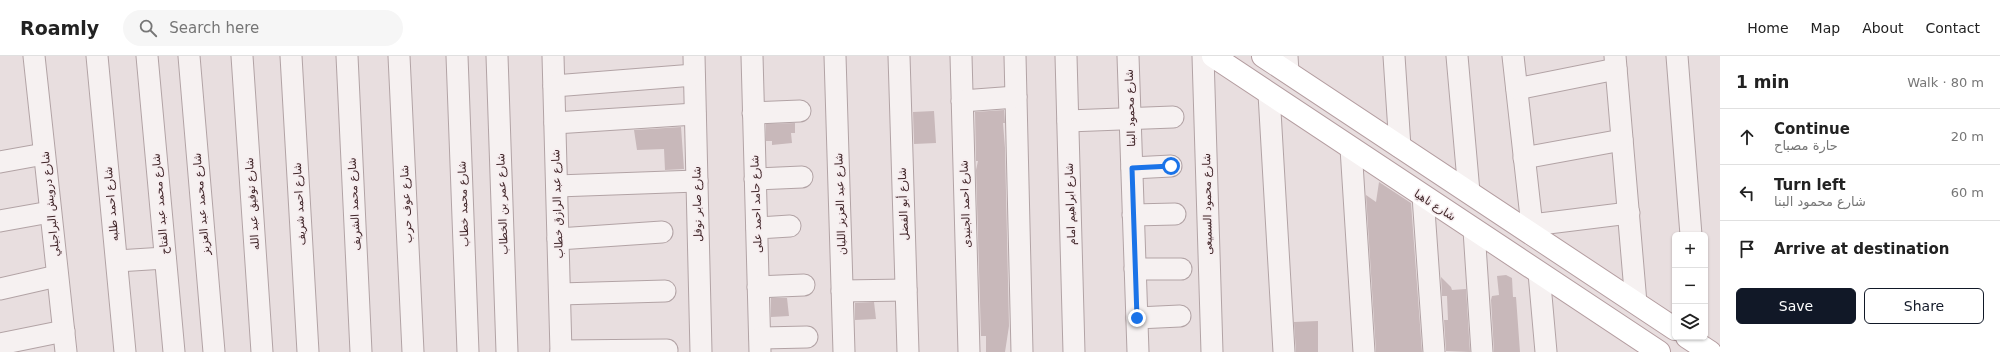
<!DOCTYPE html>
<html lang="en">
<head>
<meta charset="utf-8">
<style>
  :root { --surface:#fff; --page:#f6f6f6; --text:#222; --muted:#767676; --line:#e0e0e0; --accent:#111827 }
  body { margin:0; font-family:"DejaVu Sans",Vazirmatn,sans-serif; background:var(--page); color:var(--text) }
  .controls { position:absolute; right:12px; bottom:12px; display:grid; overflow:hidden; border-radius:6px; box-shadow:0 1px 3px #0004 }
  .controls button { width:36px; height:36px; display:grid; place-items:center; padding:0; border:0; border-bottom:1px solid var(--line); background:var(--surface); color:var(--text); font:20px sans-serif }
  .stop { position:absolute; width:12px; height:12px; margin:-9px; border:3px solid #1a73e8; border-radius:50%; background:#fff }
  .stop.end { background:#1a73e8; border-color:#fff; box-shadow:0 1px 4px #0008 }
  .list { margin:0; padding:0; list-style:none }
  h2 { display:flex; justify-content:space-between; align-items:center; height:52px; margin:0; padding:0 16px; font-size:17px }
  h2 small { font-size:13px; font-weight:400; color:var(--muted) }
  .list li { display:grid; grid-template-columns:26px 1fr auto; gap:12px; align-items:center; box-sizing:border-box; height:56px; padding:0 16px; border-top:1px solid var(--line) }
  .list b { display:block; font-size:15px; white-space:nowrap }
  .list p { margin:0; font-size:13px; white-space:nowrap; color:var(--muted) }
  .list em { font-size:13px; font-style:normal; color:var(--muted) }
  .actions { display:flex; gap:8px; padding:12px 16px }
  .actions a { flex:1; padding:9px 0; border:1px solid var(--accent); border-radius:6px; text-align:center; font-size:14px; color:var(--accent) }
  .actions .main { background:var(--accent); color:#fff }
  .icon { flex:none; width:22px; height:22px; fill:none; stroke:currentColor; stroke-width:2; stroke-linecap:round; stroke-linejoin:round }
  .map { position:relative; flex:none; width:1720px; height:296px; overflow:hidden }
  header { display:flex; align-items:center; gap:24px; box-sizing:border-box; height:56px; padding:0 20px; background:var(--surface); border-bottom:1px solid var(--line) }
  header strong { font-size:19px }
  nav { display:flex; gap:22px; margin-inline-start:auto; font-size:14px }
  .search { width:280px; height:36px; background:var(--page); display:flex; align-items:center; gap:10px; box-sizing:border-box; padding:0 14px; border-radius:22px; color:var(--muted); font-size:15px }
  main { display:flex }
  aside { flex:1; background:var(--surface) }
  .map>svg:first-child { display:block }
  .building { fill:#c8b8ba }
  .lines { fill:none; stroke-linecap:round; stroke-linejoin:round }
  .minor-casing { stroke:#b2a3a5; stroke-width:23 }
  .major-casing { stroke:#b49da0; stroke-width:24 }
  .minor { stroke:#f6f1f1; stroke-width:21 }
  .major { stroke:#fff; stroke-width:22 }
  .route { stroke:#1a73e8; stroke-width:5 }
  .labels { text-anchor:middle; stroke-width:3; stroke-linejoin:round; paint-order:stroke }
  .street-label { font-size:11px; fill:#402629; stroke:#f6edef }
</style>
</head>
<body>
<header>
<strong>Roamly</strong>
<div class="search"><svg class="icon" aria-label="search" viewBox="0 0 24 24"><circle cx="10" cy="10" r="6"/><path d="M15 15l6 6"/></svg>Search here</div>
<nav><a>Home</a><a>Map</a><a>About</a><a>Contact</a></nav>
</header>
<main>
<div class="map">
<svg width="1720" height="296" viewBox="0 0 1720 296">
  <rect width="100%" height="100%" fill="#e8dedf"/>
  <!-- building -->
  <g class="building">
    <polygon points="1004,54 1005,67 1003,67 1005,92 1009,270 1005,296 986,296 986,280 981,280 976,114 978,105 976,105 975,56"/>
    <polygon points="934,55 936,87 914,88 913,56"/>
    <polygon points="795,67 795,77 791,77 792,87 772,89 772,85 766,85 766,68"/>
    <polygon points="681,71 684,113 665,114 664,93 637,94 634,74"/>
    <polygon points="1379,126 1411,147 1422,296 1376,296 1366,139 1376,146"/>
    <polygon points="1506,219 1512,222 1513,241 1516,241 1520,296 1494,296 1491,244 1492,240 1499,239 1497,220"/>
    <polygon points="1441,221 1451,231 1452,234 1466,233 1470,296 1446,295 1444,264 1448,264 1447,240 1442,240"/>
    <polygon points="771,242 787,242 789,260 771,261"/>
    <polygon points="874,246 876,263 855,264 855,247"/>
    <polygon points="1318,265 1318,296 1296,296 1294,266"/>
  </g>
  <g class="lines">
    <defs>
      <g id="minor">
        <polyline points="34,0 66,296"/>
        <polyline points="97,0 125,296"/>
        <polyline points="147,0 174,296"/>
        <polyline points="189,0 214,296"/>
        <polyline points="242,0 262,296"/>
        <polyline points="291,0 308,296"/>
        <polyline points="347,0 361,296"/>
        <polyline points="399,0 413,296"/>
        <polyline points="457,0 468,296"/>
        <polyline points="497,0 507,296"/>
        <polyline points="553,0 561,296"/>
        <polyline points="694,0 701,296"/>
        <polyline points="752,0 760,296"/>
        <polyline points="835,0 844,296"/>
        <polyline points="899,0 908,296"/>
        <polyline points="961,0 969,296"/>
        <polyline points="1015,0 1022,296"/>
        <polyline points="1066,0 1074,296"/>
        <polyline points="1128,0 1138,296"/>
        <polyline points="1203,0 1212,296"/>
        <polyline points="1287,0 1288,16"/>
        <polyline points="1394,0 1400,91"/>
        <polyline points="1457,0 1469,136"/>
        <polyline points="1513,0 1533,179"/>
        <polyline points="1615,0 1636,247"/>
        <polyline points="1677,0 1691,179"/>
        <polyline points="554,30 694,19"/>
        <polyline points="1517,33 1616,13"/>
        <polyline points="1269,38 1284,296"/>
        <polyline points="962,45 1016,41"/>
        <polyline points="753,57 800,55"/>
        <polyline points="1068,65 1173,61"/>
        <polyline points="555,67 695,58"/>
        <polyline points="1351,92 1364,296"/>
        <polyline points="1524,102 1622,84"/>
        <polyline points="0,106 44,98"/>
        <polyline points="1132,112 1171,110"/>
        <polyline points="755,123 802,121"/>
        <polyline points="557,130 697,125"/>
        <polyline points="1423,140 1434,296"/>
        <polyline points="1133,159 1175,158"/>
        <polyline points="0,165 50,156"/>
        <polyline points="1532,169 1629,157"/>
        <polyline points="757,172 790,170"/>
        <polyline points="1474,174 1482,296"/>
        <polyline points="558,183 662,176"/>
        <polyline points="117,205 165,202"/>
        <polyline points="1135,213 1181,213"/>
        <polyline points="1539,217 1546,296"/>
        <polyline points="758,231 804,229"/>
        <polyline points="0,233 57,220"/>
        <polyline points="842,235 906,234"/>
        <polyline points="560,238 665,235"/>
        <polyline points="1137,262 1180,260"/>
        <polyline points="760,282 807,281"/>
        <polyline points="0,288 64,275"/>
        <polyline points="561,295 667,294"/>
      </g>
      <g id="major">
        <polyline points="1213,0 1659,296"/>
        <polyline points="1263,0 1675,273"/>
        <polyline points="1687,281 1710,296"/>
      </g>
    </defs>
    <!-- minor casing -->
    <use href="#minor" class="minor-casing"/>
    <!-- major casing -->
    <use href="#major" class="major-casing"/>
    <!-- minor -->
    <use href="#minor" class="minor"/>
    <!-- major -->
    <use href="#major" class="major"/>
  </g>
  <g class="lines">
    <!-- route -->
    <polyline class="route" points="1137,262 1132,112 1171,110"/>
  </g>
  <g class="labels">
    <!-- street labels -->
    <g class="street-label">
      <text transform="translate(1130 52) rotate(-92)" y="4">شارع محمود البنا</text>
      <text transform="translate(50 148) rotate(-96)" y="4">شارع درويش البراجيلي</text>
      <text transform="translate(111 148) rotate(-95)" y="4">شارع احمد طلبه</text>
      <text transform="translate(160 148) rotate(-95)" y="4">شارع محمد عبد الفتاح</text>
      <text transform="translate(201 148) rotate(-95)" y="4">شارع محمد عبد العزيز</text>
      <text transform="translate(252 148) rotate(-94)" y="4">شارع توفيق عبد الله</text>
      <text transform="translate(299 148) rotate(-93)" y="4">شارع احمد شريف</text>
      <text transform="translate(354 148) rotate(-93)" y="4">شارع محمد الشريف</text>
      <text transform="translate(406 148) rotate(-93)" y="4">شارع عوف حرب</text>
      <text transform="translate(463 148) rotate(-92)" y="4">شارع محمد خطاب</text>
      <text transform="translate(502 148) rotate(-92)" y="4">شارع عمر بن الخطاب</text>
      <text transform="translate(557 148) rotate(-92)" y="4">شارع عبد الرازق خطاب</text>
      <text transform="translate(697 148) rotate(-91)" y="4">شارع صابر نوفل</text>
      <text transform="translate(756 148) rotate(-92)" y="4">شارع حامد احمد على</text>
      <text transform="translate(840 148) rotate(-92)" y="4">شارع عبد العزيز اللبان</text>
      <text transform="translate(903 148) rotate(-92)" y="4">شارع أبو الفضل</text>
      <text transform="translate(965 148) rotate(-92)" y="4">شارع احمد الجنيدى</text>
      <text transform="translate(1070 148) rotate(-92)" y="4">شارع ابراهيم امام</text>
      <text transform="translate(1207 148) rotate(-91)" y="4">شارع محمود السميعى</text>
      <text transform="translate(1435 149) rotate(33)" y="4">شارع ناهيا</text>
    </g>
  </g>
</svg>
<div class="controls">
<button>+</button>
<button>−</button>
<button><svg class="icon" aria-label="layers" viewBox="0 0 24 24"><path d="M12 4l9 5-9 5-9-5zM3 14l9 5 9-5"/></svg></button>
</div>
<div class="stop" style="left:1171px;top:110px"></div>
<div class="stop end" style="left:1137px;top:262px"></div>
</div>
<aside>
<h2>1 min<small>Walk · 80 m</small></h2>
<ul class="list">
<li><svg class="icon" aria-label="ahead" viewBox="0 0 24 24"><path d="M12 20V5M6 11l6-6 6 6"/></svg><div><b>Continue</b><p>حارة مصباح</p></div><em>20 m</em></li>
<li><svg class="icon" aria-label="left" viewBox="0 0 24 24"><path d="M17 20v-9H6M10 6l-5 5 5 5"/></svg><div><b>Turn left</b><p>شارع محمود البنا</p></div><em>60 m</em></li>
<li><svg class="icon" aria-label="arrive" viewBox="0 0 24 24"><path d="M6 21V4h12l-3 4 3 4H6"/></svg><div><b>Arrive at destination</b></div></li>
</ul>
<div class="actions"><a class="main">Save</a><a>Share</a></div>
</aside>
</main>
</body>
</html>
